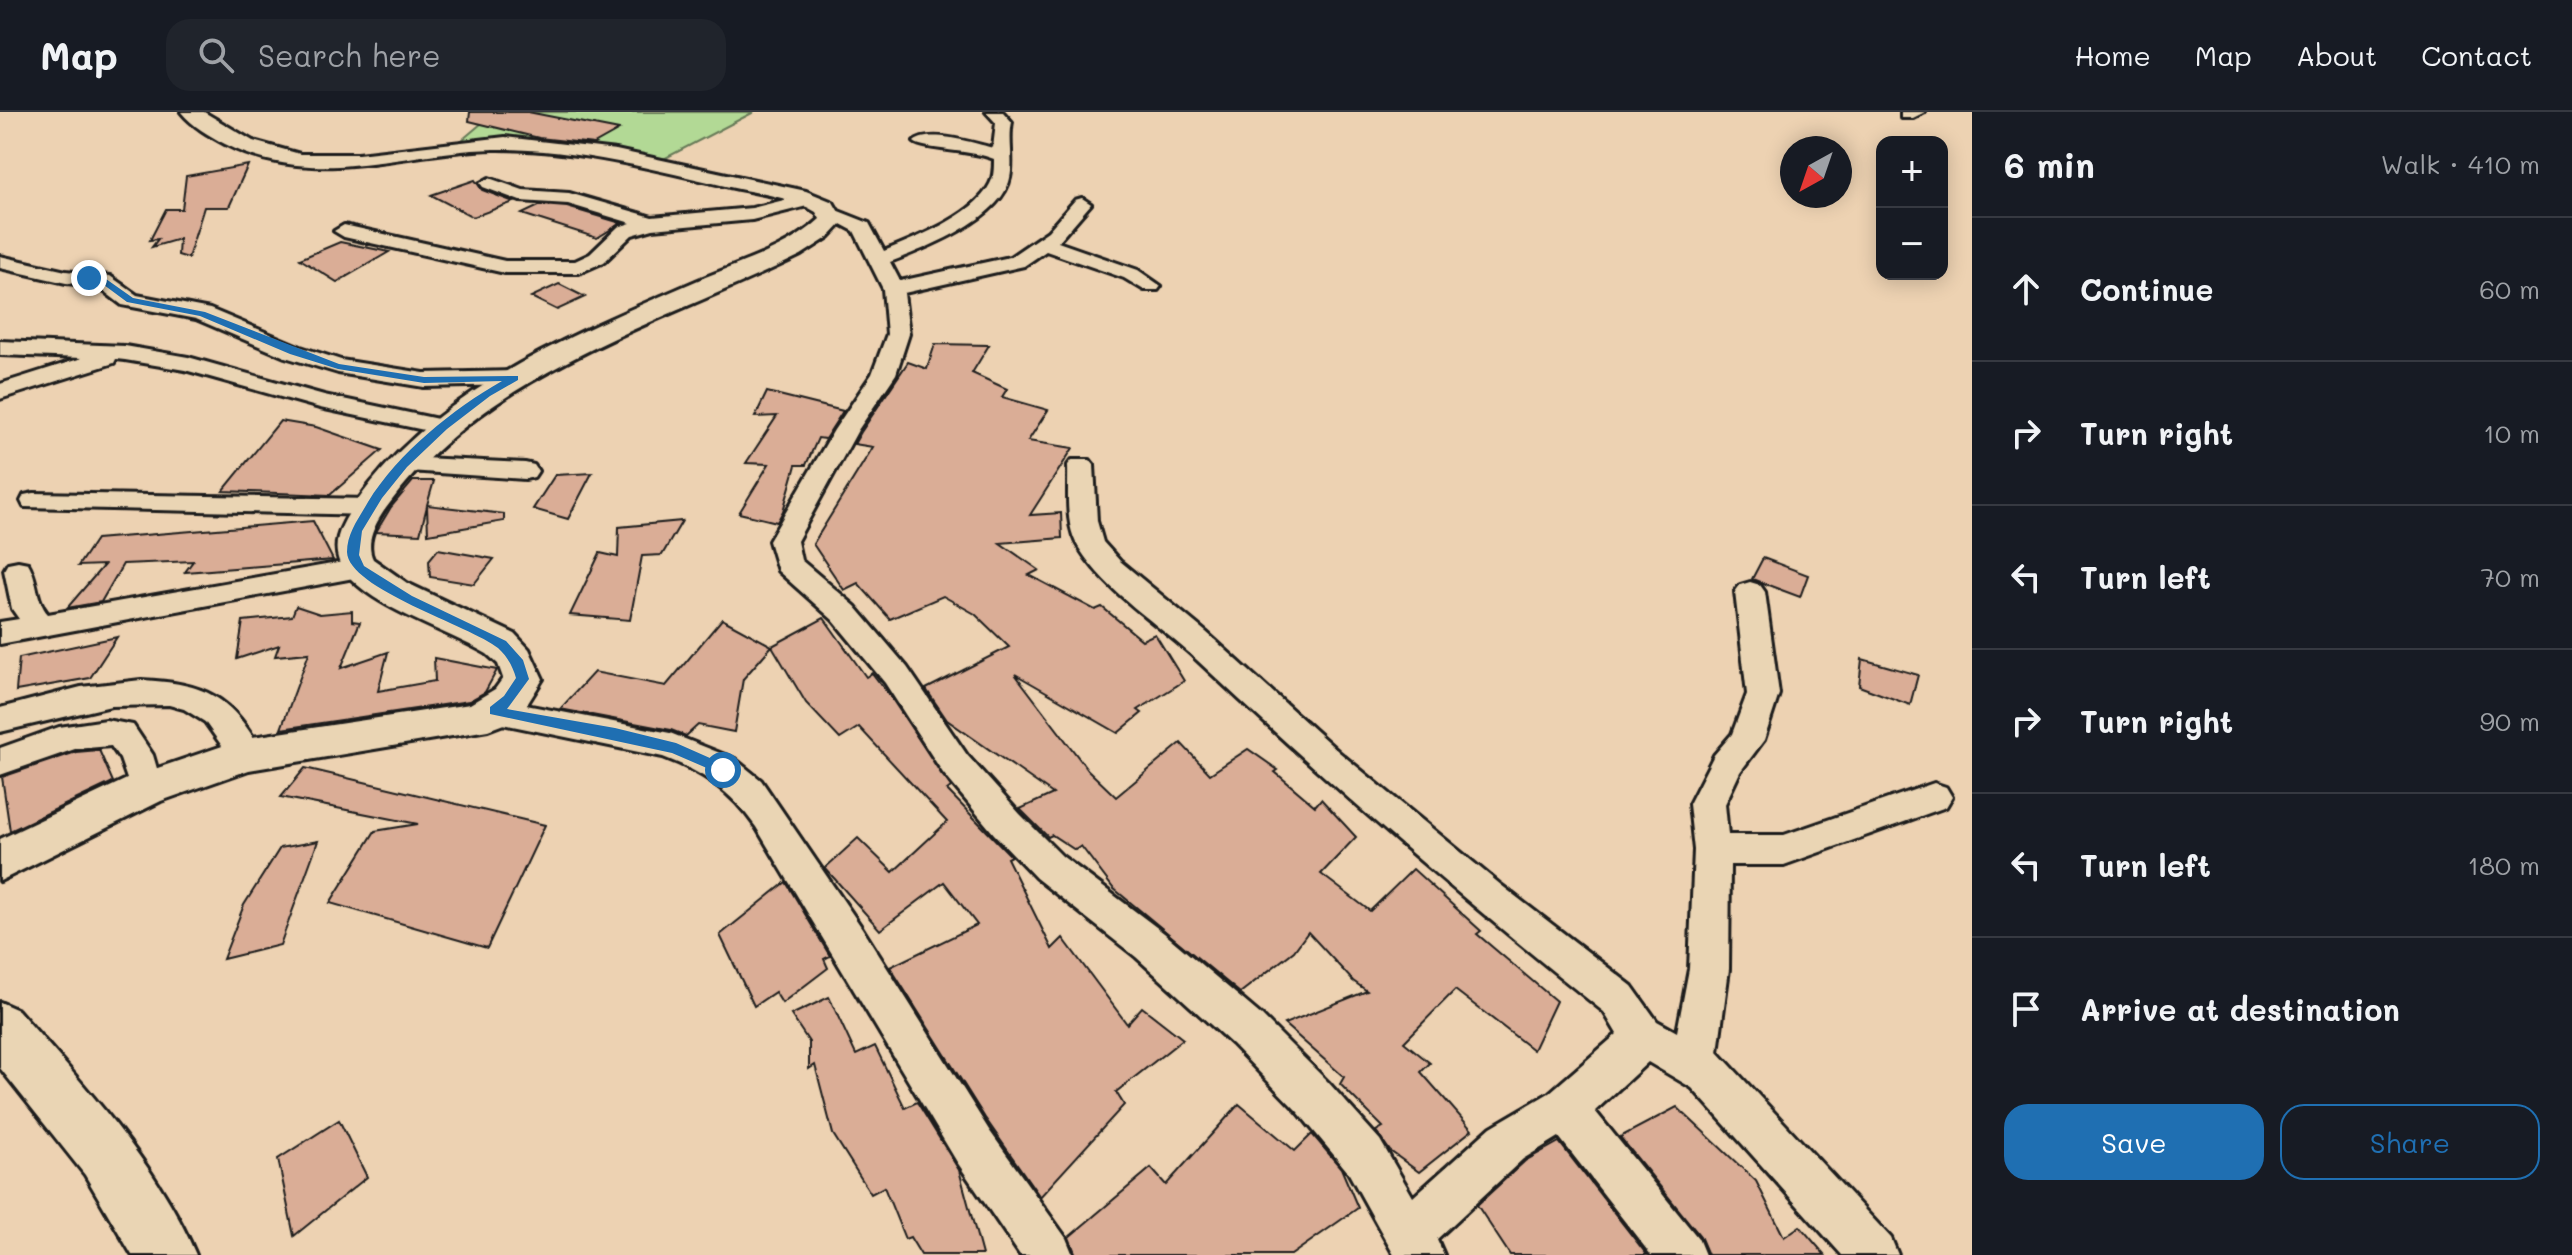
<!DOCTYPE html>
<html lang="en">
<head>
<meta charset="utf-8">
<style>
  :root { --surface:#171b24; --page:#20242c; --text:#f1f3f6; --muted:#9ea1a6; --line:#363941; --accent:#1f6fb2 }
  body { margin:0; font-family:Mali,sans-serif; background:var(--page); color:var(--text) }
  .controls { position:absolute; right:24px; top:24px; display:grid; overflow:hidden; border-radius:16px; box-shadow:0 4px 20px #0003 }
  .controls button { width:72px; height:72px; display:grid; place-items:center; padding:0; border:0; border-bottom:2px solid var(--line); background:var(--surface); color:var(--text); font:40px sans-serif }
  .compass { position:absolute; left:1780px; top:24px; width:72px; height:72px; border-radius:50%; background:var(--surface); box-shadow:0 4px 20px #0003; rotate:220deg }
  .stop { position:absolute; width:24px; height:24px; margin:-18px; border:6px solid #1f6fb2; border-radius:50%; background:#fff }
  .stop.end { background:#1f6fb2; border-color:#fff; box-shadow:0 2px 8px #0008 }
  .list { margin:0; padding:0; list-style:none }
  h2 { display:flex; justify-content:space-between; align-items:center; height:104px; margin:0; padding:0 32px; font-size:34px }
  h2 small { font-size:26px; font-weight:400; color:var(--muted) }
  .list li { display:grid; grid-template-columns:52px 1fr auto; gap:24px; align-items:center; box-sizing:border-box; height:144px; padding:0 32px; border-top:2px solid var(--line) }
  .list b { display:block; font-size:30px; white-space:nowrap }
  .list em { font-size:26px; font-style:normal; color:var(--muted) }
  .actions { display:flex; gap:16px; padding:24px 32px }
  .actions a { flex:1; padding:18px 0; border:2px solid var(--accent); border-radius:24px; text-align:center; font-size:28px; color:var(--accent) }
  .actions .main { background:var(--accent); color:#fff }
  .icon { flex:none; width:44px; height:44px; fill:none; stroke:currentColor; stroke-width:2; stroke-linecap:round; stroke-linejoin:round }
  .map { position:relative; flex:none; width:1972px; height:1143px; overflow:hidden }
  header { display:flex; align-items:center; gap:48px; box-sizing:border-box; height:112px; padding:0 40px; background:var(--surface); border-bottom:2px solid var(--line) }
  header strong { font-size:38px }
  nav { display:flex; gap:44px; margin-inline-start:auto; font-size:28px }
  .search { width:560px; height:72px; background:var(--page); display:flex; align-items:center; gap:20px; box-sizing:border-box; padding:0 28px; border-radius:24px; color:var(--muted); font-size:30px }
  main { display:flex }
  aside { flex:1; background:var(--surface) }
  .map>svg:first-child { display:block }
  .green { fill:#b2d995; stroke:#677a58; stroke-width:2 }
  .building { fill:#daad96; stroke:#1c1c1c; stroke-width:2 }
  .lines { fill:none; stroke-linecap:round; stroke-linejoin:round }
  .minor-casing { stroke:#1c1c1c; stroke-width:6 }
  .tertiary-casing { stroke:#1c1c1c; stroke-width:6 }
  .minor { fill:#ead5b4; fill-rule:evenodd }
  .tertiary { fill:#ead5b4; fill-rule:evenodd }
  .route { fill:#1f6fb2 }
</style>
</head>
<body>
<header>
<strong>Map</strong>
<div class="search"><svg class="icon" aria-label="search" viewBox="0 0 24 24"><circle cx="10" cy="10" r="6"/><path d="M15 15l6 6"/></svg>Search here</div>
<nav><a>Home</a><a>Map</a><a>About</a><a>Contact</a></nav>
</header>
<main>
<div class="map">
<svg width="1972" height="1143" viewBox="0 0 1972 1143">
  <rect width="100%" height="100%" fill="#edd2b2"/>
  <filter id="ink" filterUnits="userSpaceOnUse"><feTurbulence type="fractalNoise" baseFrequency=".0125" numOctaves="2"/><feDisplacementMap in="SourceGraphic" scale="16" xChannelSelector="R" yChannelSelector="G"/><feConvolveMatrix kernelMatrix="1 2 1 2 8 2 1 2 1" color-interpolation-filters="sRGB"/></filter>
  <g filter="url(#ink)">
    <!-- green -->
    <polygon class="green" points="495,0 754,0 656,51 456,33"/>
    <!-- building -->
    <g class="building">
      <polygon points="470,0 528,0 619,18 594,32 539,26 469,9"/>
      <polygon points="248,53 229,95 204,95 188,146 178,143 179,127 152,135 158,127 150,128 166,97 182,97 186,64"/>
      <polygon points="475,68 482,78 514,90 473,105 431,83"/>
      <polygon points="541,93 567,95 621,111 597,126 522,102"/>
      <polygon points="340,130 389,140 337,170 300,147"/>
      <polygon points="559,172 585,185 557,198 531,185"/>
      <polygon points="935,232 989,233 972,261 1007,277 1002,285 1048,298 1028,329 1073,336 1030,403 1061,401 1062,426 1000,431 1039,458 1029,463 1095,498 1102,495 1142,528 1155,522 1184,569 1138,598 1142,601 1118,621 1015,562 1088,658 1116,685 1181,631 1210,662 1248,637 1278,658 1275,660 1315,694 1321,687 1356,725 1321,762 1370,799 1413,757 1481,819 1477,822 1556,889 1533,938 1455,878 1404,930 1430,951 1421,960 1472,1018 1419,1060 1390,1039 1376,1019 1383,1015 1340,972 1344,965 1284,912 1367,879 1353,869 1308,820 1294,839 1240,881 1113,776 1081,734 1075,738 1052,723 1048,725 1020,697 1053,682 947,608 926,577 1009,535 975,502 943,484 890,507 858,471 844,478 813,432 873,335 854,332 861,320 908,250 927,257"/>
      <polygon points="767,280 843,299 825,327 818,326 806,353 796,353 783,399 777,410 739,401 769,352 746,351 777,304 755,305"/>
      <polygon points="280,309 316,315 382,338 330,383 223,379"/>
      <polygon points="592,361 568,407 533,397 555,363"/>
      <polygon points="413,369 434,369 427,393 504,402 504,409 428,422 427,394 420,422 376,420 391,395"/>
      <polygon points="313,409 333,448 185,460 193,449 123,452 101,490 67,496 104,453 78,454 96,427"/>
      <polygon points="682,409 662,443 642,444 630,508 570,503 600,441 618,445 619,415"/>
      <polygon points="438,437 494,447 474,472 430,465 429,448"/>
      <polygon points="1763,446 1808,463 1800,485 1752,467"/>
      <polygon points="296,494 320,502 352,499 352,509 360,510 341,556 388,540 378,579 435,569 434,546 497,558 485,580 469,589 281,617 309,541 275,544 279,533 237,547 243,509 292,504"/>
      <polygon points="824,506 866,565 872,561 892,587 951,675 947,678 1011,744 1007,746 1052,837 1063,826 1127,912 1142,895 1183,927 1116,980 1124,993 1040,1085 985,1006 890,855 977,813 944,770 880,818 825,756 858,726 893,760 947,710 859,615 840,627 806,591 772,534"/>
      <polygon points="722,507 772,534 743,567 734,620 698,613 686,624 671,618 560,597 594,560 666,574"/>
      <polygon points="117,525 90,566 16,579 19,546"/>
      <polygon points="1862,547 1918,563 1910,593 1859,574"/>
      <polygon points="99,638 113,670 10,719 2,665 76,640"/>
      <polygon points="305,656 545,713 487,836 330,791 375,719 418,712 281,685"/>
      <polygon points="318,729 280,833 223,847 244,793 280,736"/>
      <polygon points="786,770 830,844 824,847 828,856 782,891 775,880 754,894 720,823"/>
      <polygon points="829,885 856,943 875,934 905,996 917,990 959,1058 982,1143 921,1143 910,1125 905,1127 884,1075 871,1082 833,1022 815,953 809,957 809,930 791,903"/>
      <polygon points="1239,992 1295,1039 1312,1022 1341,1056 1358,1096 1291,1143 1076,1143 1069,1125 1151,1056 1166,1073"/>
      <polygon points="1677,995 1756,1069 1784,1125 1800,1114 1825,1143 1708,1143 1700,1124 1620,1025"/>
      <polygon points="339,1008 367,1065 294,1124 278,1047"/>
      <polygon points="1559,1030 1647,1143 1510,1143 1477,1093 1525,1049"/>
    </g>
    <g class="lines">
      <defs>
        <g id="minor">
          <path d="M986 0H1003L1012 10C1008 29 1014 47 1010 66 1002 107 924 137 890 150L900 169 1010 145 1048 119 1075 88 1082 86 1091 92 1058 130 1138 158 1161 174 1158 178H1144L1124 166 1046 139 1024 154 904 181 909 222 896 262 858 318 797 429 801 448 855 494 907 555 967 643 1020 702 1062 744 1164 821 1262 904 1328 970 1380 1028 1413 1085 1491 1015 1549 981 1617 922 1604 900C1463 788 1328 671 1197 548 1159 512 1107 481 1079 436 1064 413 1069 379 1068 353L1072 348H1090L1094 353 1097 409 1103 430 1120 449 1206 520 1339 640 1501 773 1632 874 1657 909 1677 920 1689 857 1694 738 1689 692 1714 643 1732 622 1747 582 1735 480 1740 473 1750 470 1760 473 1765 480 1779 582 1764 628 1740 660 1725 692 1728 723H1784L1934 671 1946 675 1952 685 1946 695 1784 753H1730L1729 857 1718 940 1891 1126 1898 1143H1842L1692 976 1648 950 1595 999 1698 1126 1705 1143H1651L1559 1025 1523 1047 1437 1127 1444 1143H1394L1348 1060 1298 1000 1232 932 1136 845 1036 766 994 722 943 661 885 571 833 508 778 459 769 429 834 318 872 262 887 222 883 177 854 119 822 102 831 96 869 111 884 139C915 126 974 104 990 72 994 65 994 56 994 47 974 38 923 38 914 30 929 17 974 31 993 36L996 11Z"/>
          <polygon points="1901,0 1925,0 1913,6 1901,6"/>
          <polygon points="489,66 523,78 569,81 652,105 752,96 808,82 817,88 815,92 752,108 653,117 632,123 604,150 579,161 505,161 344,125 334,119 344,113 505,149 575,149 590,142 618,115 631,111 568,92 520,89 483,75 480,71"/>
          <polygon points="0,144 66,159 110,164 137,183 210,197 301,235 341,248 424,261 515,259 523,261 527,266 523,271 515,273 424,275 338,261 285,245 196,207 122,193 97,174 66,171 0,156"/>
          <polygon points="0,229 125,234 188,245 324,283 452,310 455,315 452,320 443,322 320,296 185,258 125,248 116,247 114,251 0,287 0,272 82,246 0,243"/>
          <polygon points="403,345 525,351 534,353 538,359 534,365 525,367 394,358 390,353 394,348"/>
          <polygon points="34,381 371,387 381,389 385,395 381,401 371,403 24,395 21,389 24,383"/>
          <path d="M360 447 370 449 374 456 370 463 0 532V510L19 507 12 497 4 458 8 451 18 449 28 451C38 467 35 487 48 502Z"/>
          <path d="M141 568C205 571 232 584 263 642L258 651 246 655 234 651 205 610 184 597 169 593 111 594 0 620V596L81 575Z"/>
          <path d="M495 587 670 621 735 647 761 668 862 816 989 1018 1066 1126 1073 1143H1020L957 1050 756 715C731 679 703 660 663 645L483 608 479 599 483 590Z"/>
          <polygon points="106,608 133,613 153,643 163,677 158,687 146,691 134,687 120,647 111,634 75,637 0,663 0,636 59,615"/>
        </g>
        <g id="tertiary">
          <path d="M181 0H204L253 29 300 42H358L505 25 616 38 806 79 833 90 844 109 829 125 801 143C659 213 495 256 393 387 381 402 363 427 373 447L407 471 515 522 529 537 543 567 523 599 509 610 488 618 249 658 161 689 0 769V727L131 665 246 626 470 592 495 577 503 566 498 552 487 542C448 519 373 496 346 461 327 437 340 413 356 391 435 277 574 222 696 169 738 151 785 139 820 107L816 100C792 85 761 82 734 76 657 58 574 36 494 37 402 39 313 78 225 32 210 24 192 14 181 0Z"/>
          <path d="M0 890 18 898C83 973 157 1050 196 1143H132L85 1063 0 956Z"/>
        </g>
      </defs>
      <!-- minor casing -->
      <use href="#minor" class="minor-casing"/>
      <!-- tertiary casing -->
      <use href="#tertiary" class="tertiary-casing"/>
      <!-- minor -->
      <use href="#minor" class="minor"/>
      <!-- tertiary -->
      <use href="#tertiary" class="tertiary"/>
    </g>
  </g>
  <!-- route -->
  <path class="route" d="M86 164 106 167 133 186 205 200 339 252 424 265 518 264V268L490 284 447 317 407 355 382 386 362 419 359 443 364 454 412 484 506 529 523 548 529 567 507 597 615 616 676 631 728 654V661L723 663 672 641 490 602V595L504 584 516 566C513 555 507 544 498 536 471 514 348 477 347 440 347 421 359 406 368 390 398 341 453 297 502 269L424 271 338 257 290 242 200 204 127 190 100 170 86 168Z"/>
</svg>
<div class="controls">
<button>+</button>
<button>−</button>
</div>
<svg class="compass" viewBox="-18 -18 36 36"><path d="M0-13l5 13h-10z" fill="#e53935"/><path d="M0 13l5-13h-10z" fill="#9ea1a6"/></svg>
<div class="stop" style="left:723px;top:658px"></div>
<div class="stop end" style="left:89px;top:166px"></div>
</div>
<aside>
<h2>6 min<small>Walk · 410 m</small></h2>
<ul class="list">
<li><svg class="icon" aria-label="ahead" viewBox="0 0 24 24"><path d="M12 20V5M6 11l6-6 6 6"/></svg><div><b>Continue</b></div><em>60 m</em></li>
<li><svg class="icon" aria-label="right" viewBox="0 0 24 24"><path d="M7 20v-9h11M14 6l5 5-5 5"/></svg><div><b>Turn right</b></div><em>10 m</em></li>
<li><svg class="icon" aria-label="left" viewBox="0 0 24 24"><path d="M17 20v-9H6M10 6l-5 5 5 5"/></svg><div><b>Turn left</b></div><em>70 m</em></li>
<li><svg class="icon" aria-label="right" viewBox="0 0 24 24"><path d="M7 20v-9h11M14 6l5 5-5 5"/></svg><div><b>Turn right</b></div><em>90 m</em></li>
<li><svg class="icon" aria-label="left" viewBox="0 0 24 24"><path d="M17 20v-9H6M10 6l-5 5 5 5"/></svg><div><b>Turn left</b></div><em>180 m</em></li>
<li><svg class="icon" aria-label="arrive" viewBox="0 0 24 24"><path d="M6 21V4h12l-3 4 3 4H6"/></svg><div><b>Arrive at destination</b></div></li>
</ul>
<div class="actions"><a class="main">Save</a><a>Share</a></div>
</aside>
</main>
</body>
</html>
